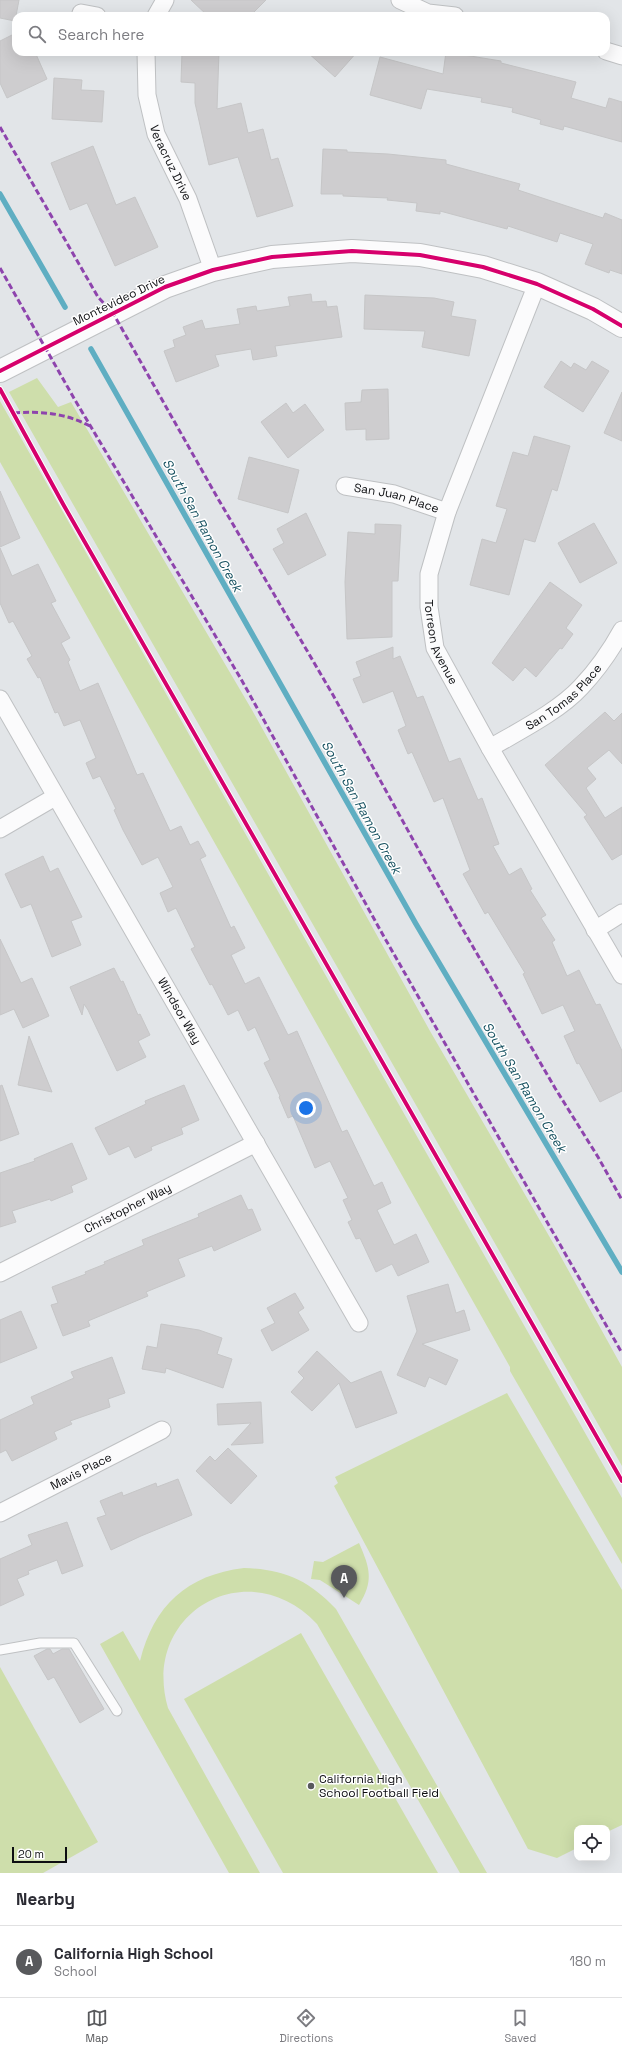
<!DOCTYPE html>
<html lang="en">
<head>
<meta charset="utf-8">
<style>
  :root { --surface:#fff; --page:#f7f7f7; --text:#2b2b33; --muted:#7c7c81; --line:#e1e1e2; --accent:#58595c }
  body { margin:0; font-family:"Space Grotesk",sans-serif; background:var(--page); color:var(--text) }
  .controls { position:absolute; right:12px; bottom:12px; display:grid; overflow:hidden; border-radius:8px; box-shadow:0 4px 16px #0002 }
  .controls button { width:36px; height:36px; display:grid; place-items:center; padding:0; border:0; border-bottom:1px solid var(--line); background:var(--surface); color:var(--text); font:20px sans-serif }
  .scale { position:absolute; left:12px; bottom:10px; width:55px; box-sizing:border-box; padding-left:4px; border:2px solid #0d0e11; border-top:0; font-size:11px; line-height:14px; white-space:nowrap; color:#0d0e11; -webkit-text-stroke:3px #fff; paint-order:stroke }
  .you { position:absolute; left:306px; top:1108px; width:14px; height:14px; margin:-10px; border:3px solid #fff; border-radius:50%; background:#1a73e8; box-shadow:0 0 0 6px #1a73e833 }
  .badge { display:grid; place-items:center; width:26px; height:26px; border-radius:50%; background:var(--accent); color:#fff; font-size:13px; font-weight:700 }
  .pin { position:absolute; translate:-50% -33px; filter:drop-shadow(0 1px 2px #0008) }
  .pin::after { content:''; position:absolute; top:21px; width:14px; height:12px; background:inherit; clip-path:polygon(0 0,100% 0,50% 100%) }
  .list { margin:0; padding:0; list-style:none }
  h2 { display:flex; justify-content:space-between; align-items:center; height:52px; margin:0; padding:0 16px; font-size:17px }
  h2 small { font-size:13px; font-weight:400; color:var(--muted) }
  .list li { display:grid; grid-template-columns:26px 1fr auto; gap:12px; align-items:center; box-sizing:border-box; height:72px; padding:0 16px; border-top:1px solid var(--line) }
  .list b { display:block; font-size:15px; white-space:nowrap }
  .list p { margin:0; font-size:13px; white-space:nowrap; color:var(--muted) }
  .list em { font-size:13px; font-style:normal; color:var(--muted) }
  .icon { flex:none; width:22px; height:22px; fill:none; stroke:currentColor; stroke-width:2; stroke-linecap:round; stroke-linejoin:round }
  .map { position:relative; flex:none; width:622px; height:1873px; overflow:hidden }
  .search { position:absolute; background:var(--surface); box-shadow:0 4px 16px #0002; left:12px; right:12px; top:12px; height:44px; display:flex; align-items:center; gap:10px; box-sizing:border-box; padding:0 14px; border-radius:12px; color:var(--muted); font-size:15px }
  .sheet { height:124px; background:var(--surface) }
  nav { display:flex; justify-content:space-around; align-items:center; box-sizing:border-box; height:56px; border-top:1px solid var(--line); background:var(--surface); font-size:11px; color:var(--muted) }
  nav a { display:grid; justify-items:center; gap:2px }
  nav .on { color:var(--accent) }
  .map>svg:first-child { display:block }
  .green { fill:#cedeab }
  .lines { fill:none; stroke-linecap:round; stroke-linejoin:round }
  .stream { stroke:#5faec2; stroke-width:5.5 }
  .building { fill:#cecdcf; stroke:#c6c6c7 }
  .lane-casing { stroke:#bfc1c3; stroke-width:11 }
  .street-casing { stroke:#bfc1c3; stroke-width:19 }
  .secondary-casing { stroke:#bfc1c3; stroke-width:24 }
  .lane { stroke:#fbfbfc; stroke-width:9 }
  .street { stroke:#fbfbfc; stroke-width:17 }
  .secondary { stroke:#fbfbfc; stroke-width:22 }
  .quiet { stroke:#8e44ad; stroke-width:3; stroke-dasharray:6 3; stroke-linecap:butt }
  .cycleway-casing { stroke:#fff; stroke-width:6 }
  .cycleway { stroke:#d6006c; stroke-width:4 }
  .poi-dot { fill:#58595c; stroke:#fff; stroke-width:1.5 }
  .labels { text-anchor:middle; stroke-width:3; stroke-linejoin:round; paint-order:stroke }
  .street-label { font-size:12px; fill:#0d0e11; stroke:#fff }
  .poi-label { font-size:12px; fill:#0d0e11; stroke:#fff; text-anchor:start }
  .water-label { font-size:13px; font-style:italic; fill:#195362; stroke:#fff }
</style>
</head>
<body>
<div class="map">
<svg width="622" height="1873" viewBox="0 0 622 1873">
  <rect width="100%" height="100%" fill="#e2e5e8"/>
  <!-- green -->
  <g class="green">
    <polygon points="37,378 58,407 71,402 252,710 430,1031 556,1248 622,1367 622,1466 9,392"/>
    <polygon points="0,401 622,1498 622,1564 510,1371 510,1367 0,462"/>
    <polygon points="507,1393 622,1590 622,1825 607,1832 607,1828 577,1828 577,1848 557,1858 528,1849 334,1486 338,1483 335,1477"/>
    <path d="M359 1543C370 1568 374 1581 359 1605L320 1580 311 1579 314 1561 323 1562Z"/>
    <path d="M244 1568C283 1569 309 1580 336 1609L487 1873H460L317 1624C249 1551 140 1612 168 1708L260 1873H229L100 1644 123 1631 140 1661C154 1605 187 1575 244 1568Z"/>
    <polygon points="301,1633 438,1873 283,1873 184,1699"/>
    <polygon points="0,1667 98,1842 43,1873 0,1873"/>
  </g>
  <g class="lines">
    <!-- stream -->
    <g class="stream">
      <polyline points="0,194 65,307"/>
      <polyline points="91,349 416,924 622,1272"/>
    </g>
  </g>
  <!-- building -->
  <g class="building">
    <polygon points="0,0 19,0 15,21 0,18"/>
    <polygon points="191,0 266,0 250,16 208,16"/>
    <polygon points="16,33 16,52 35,52 47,79 7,98 0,83 0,41"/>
    <polygon points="182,52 219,52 217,109 241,103 248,133 263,129 271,160 278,158 293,206 257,217 238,157 209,165 195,103 195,83 181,82"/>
    <polygon points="307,52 357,52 335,77"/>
    <polygon points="446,52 501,61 501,63 576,82 571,98 606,108 609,98 622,102 622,142 564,126 563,130 540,124 541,120 512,112 513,108 481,102 482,98 427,89 421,109 370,95 380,57 443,74"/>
    <polygon points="54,78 82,80 81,90 104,91 102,122 52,119"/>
    <polygon points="93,146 116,205 135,197 158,247 115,266 87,203 70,210 51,163"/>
    <polygon points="323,149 347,150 347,152 388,154 446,160 446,164 520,184 518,190 603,218 605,213 622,220 622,274 610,270 609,273 585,264 593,244 560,233 557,242 508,226 507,229 440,211 440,214 416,211 417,203 387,200 388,198 343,196 343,194 321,194"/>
    <polygon points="311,294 312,302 326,301 327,307 337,306 342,337 275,346 277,356 253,360 251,349 215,355 219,366 176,382 164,351 175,347 173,340 186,335 183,327 202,320 205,329 240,324 237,309 256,306 257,311 290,306 288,297"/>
    <polygon points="365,295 434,298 454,302 451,316 476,320 469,356 422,347 425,331 364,329"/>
    <polygon points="561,361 571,368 574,363 586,370 592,361 609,371 583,412 544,387"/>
    <polygon points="388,389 389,439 366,440 366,429 346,430 345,403 361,402 362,390"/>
    <polygon points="622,392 622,441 604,433"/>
    <polygon points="286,403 293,413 305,404 324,430 288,458 261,422"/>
    <polygon points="534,436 570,446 557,491 552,489 535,542 524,539 509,595 470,585 482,539 496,543 507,509 496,506 513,452 528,456"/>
    <polygon points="249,457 299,470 288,513 238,499"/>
    <polygon points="0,491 20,538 0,547"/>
    <polygon points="306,513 326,555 288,575 273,549 284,543 277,529"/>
    <polygon points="594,523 617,563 580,583 558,543"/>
    <polygon points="375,524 401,525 398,581 392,581 392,637 347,639 345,582 348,532 375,534"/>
    <polygon points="0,548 12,576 38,564 56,601 51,603 70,638 61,643 70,660 68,662 80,691 98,683 137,775 143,773 170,831 181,826 190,845 198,841 206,856 200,859 231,928 234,926 245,948 231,955 245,984 259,977 288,1035 297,1031 342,1132 347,1130 374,1186 382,1182 391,1203 377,1210 394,1245 416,1234 429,1262 398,1276 392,1264 376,1272 360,1238 356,1239 348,1222 352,1220 343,1200 348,1198 330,1161 315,1168 293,1116 288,1118 279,1097 280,1096 264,1063 270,1060 255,1027 248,1031 238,1010 228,1015 212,984 210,985 191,949 195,947 176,908 168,912 160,893 173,887 158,857 142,865 123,830 114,810 116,809 100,776 93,779 86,763 96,758 80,720 64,726 58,712 55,713 40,677 38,678 27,659 32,656 13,621 9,623 0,603"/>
    <polygon points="550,582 582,605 566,628 573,634 562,649 560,648 536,677 525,667 513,681 492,663"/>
    <polygon points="393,647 393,659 400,656 417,698 423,696 449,762 460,758 478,800 482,798 499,844 493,846 509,875 521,868 532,889 530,890 546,915 541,918 555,940 552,942 567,976 579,970 596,1005 600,1004 622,1051 622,1091 600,1102 579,1063 577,1064 564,1036 575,1031 563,1005 542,1014 523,974 525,973 488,912 485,914 463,874 470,870 443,798 434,802 412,752 408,754 398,730 406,726 393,691 363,703 353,679 361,676 356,662"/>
    <polygon points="605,712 614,721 622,713 622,764 609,750 587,768 596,779 586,788 605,818 622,807 622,854 612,860 584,817 587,815 545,765"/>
    <polygon points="43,856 50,872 58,868 82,917 71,921 81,945 52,957 31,904 21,908 5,874"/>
    <polygon points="0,939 21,983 32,978 49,1016 23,1028 14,1009 0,1015"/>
    <polygon points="114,968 121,982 123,981 138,1015 140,1014 150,1035 138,1041 146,1057 117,1071 88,1010 84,1004 82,1015 70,987"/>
    <polygon points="29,1036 52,1092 18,1085"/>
    <polygon points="2,1085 19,1134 0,1141 0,1086"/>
    <polygon points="184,1085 199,1120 181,1128 183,1134 151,1147 152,1150 135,1158 129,1146 109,1155 95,1128 146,1104 145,1101"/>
    <polygon points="72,1143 87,1179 71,1186 73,1192 51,1201 50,1199 12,1211 16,1222 0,1227 0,1173 35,1161 34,1159"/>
    <polygon points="241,1195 248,1210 252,1209 261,1230 214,1251 212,1246 178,1259 185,1276 146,1292 148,1296 88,1321 90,1326 63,1336 51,1305 58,1303 52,1287 86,1274 85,1272 105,1264 104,1262 144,1245 142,1240 199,1217 198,1214"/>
    <polygon points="448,1284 456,1313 464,1310 470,1330 422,1344 458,1360 446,1385 429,1377 425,1387 397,1375 417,1331 407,1296"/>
    <polygon points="295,1293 304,1308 298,1312 309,1330 272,1351 261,1330 275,1323 267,1308"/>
    <polygon points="21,1311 37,1348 0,1363 0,1320"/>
    <polygon points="161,1324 199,1330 222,1338 217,1354 232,1359 223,1388 166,1368 165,1373 142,1369 147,1346 157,1348"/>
    <polygon points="317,1351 351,1383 381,1371 397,1413 356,1428 339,1383 312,1411 291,1392 304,1378 298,1372"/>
    <polygon points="112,1357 125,1393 108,1399 110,1407 70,1421 72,1424 54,1432 57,1439 12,1461 6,1450 0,1453 0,1420 34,1404 31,1397 74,1378 71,1372"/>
    <polygon points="261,1402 263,1443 231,1445 251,1423 218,1425 217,1404"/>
    <polygon points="228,1448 257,1476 231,1504 196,1471 210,1456 215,1461"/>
    <polygon points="178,1479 192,1515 141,1536 111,1550 97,1518 106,1515 100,1501 122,1492 123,1496 156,1483 157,1487"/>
    <polygon points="67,1522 83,1566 62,1574 57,1560 28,1571 29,1574 17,1579 24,1595 0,1606 0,1559 32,1545 28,1535"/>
    <polygon points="47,1649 50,1649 53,1654 62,1649 69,1649 104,1709 80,1723 54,1677 48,1680 34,1656"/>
  </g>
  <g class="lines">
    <defs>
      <polyline id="lane" points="0,1650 40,1643 74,1643 117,1711"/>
      <g id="street">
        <polyline points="400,0 428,13 455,16"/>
        <polyline points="81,13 97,16"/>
        <polyline points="156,16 165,0"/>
        <polyline points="606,51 622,56"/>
        <path id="s1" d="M146 52 147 95 156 134 188 199 213 270"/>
        <path id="s2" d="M537 284 447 512 429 574V607L435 648 490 748 622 975"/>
        <path id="s3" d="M345 486 394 494 447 512"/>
        <path id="s4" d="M0 699 359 1323"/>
        <path id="s5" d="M490 748C519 731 559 711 581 687 597 670 611 650 622 630"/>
        <polyline points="0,829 55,797"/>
        <polyline points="595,930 622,913"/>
        <path id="s6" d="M0 1273 256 1143"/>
        <path id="s7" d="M0 1513 162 1430"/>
      </g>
      <polyline id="secondary" points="0,371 165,287 213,270 272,257 352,251 420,255 483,267 537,284 593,309 622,326"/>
    </defs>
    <!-- lane casing -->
    <use href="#lane" class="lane-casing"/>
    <!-- street casing -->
    <use href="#street" class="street-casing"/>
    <!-- secondary casing -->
    <use href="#secondary" class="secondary-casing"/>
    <!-- lane -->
    <use href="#lane" class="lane"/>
    <!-- street -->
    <use href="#street" class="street"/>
    <!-- secondary -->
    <use href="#secondary" class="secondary"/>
    <!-- quiet -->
    <g class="quiet">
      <polyline points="0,127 98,297 113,313 217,497 333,695 458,921 555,1088 598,1157 622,1200"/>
      <polyline points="0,268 75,400 241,679 383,935 622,1353"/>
      <path d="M14 413C41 411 65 413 90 426"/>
    </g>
    <defs>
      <g id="cycleway">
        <polyline points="0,371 165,287 213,270 272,257 352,251 420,255 483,267 537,284 593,309 622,326"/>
        <polyline points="0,389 63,504 622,1481"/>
      </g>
    </defs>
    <!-- cycleway casing -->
    <use href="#cycleway" class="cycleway-casing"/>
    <!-- cycleway -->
    <use href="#cycleway" class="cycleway"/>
  </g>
  <!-- markers -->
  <circle class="poi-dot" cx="311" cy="1786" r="4"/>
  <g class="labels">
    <!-- street labels -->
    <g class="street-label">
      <text dy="4" stroke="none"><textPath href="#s1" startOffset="115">Veracruz Drive</textPath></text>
      <text transform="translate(119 300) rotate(-26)" y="4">Montevideo Drive</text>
      <text dy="4" stroke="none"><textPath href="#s3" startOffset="53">San Juan Place</textPath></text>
      <text dy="4" stroke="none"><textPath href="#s2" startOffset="380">Torreon Avenue</textPath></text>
      <text dy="4" stroke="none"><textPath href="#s5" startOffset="90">San Tomas Place</textPath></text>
      <text dy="4" stroke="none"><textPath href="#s4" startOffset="360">Windsor Way</textPath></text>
      <text dy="4" stroke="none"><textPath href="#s6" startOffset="143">Christopher Way</textPath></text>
      <text dy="4" stroke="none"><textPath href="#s7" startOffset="91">Mavis Place</textPath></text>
    </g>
    <!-- poi labels -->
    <g class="poi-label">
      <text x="319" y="1783">California High<tspan x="319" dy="14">School Football Field</tspan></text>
    </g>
    <!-- water labels -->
    <g class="water-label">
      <text transform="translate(203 525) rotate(61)" y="5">South San Ramon Creek</text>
      <text transform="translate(362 807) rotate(61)" y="5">South San Ramon Creek</text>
      <text transform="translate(525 1087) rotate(59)" y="5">South San Ramon Creek</text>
    </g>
  </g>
</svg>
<div class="controls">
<button><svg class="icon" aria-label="locate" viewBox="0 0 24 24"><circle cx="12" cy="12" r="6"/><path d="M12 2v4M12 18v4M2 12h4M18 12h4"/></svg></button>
</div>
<div class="scale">20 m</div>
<div class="you"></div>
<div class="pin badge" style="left:344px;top:1598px">A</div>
<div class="search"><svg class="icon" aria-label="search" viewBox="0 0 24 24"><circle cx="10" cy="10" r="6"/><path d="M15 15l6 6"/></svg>Search here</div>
</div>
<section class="sheet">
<h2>Nearby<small></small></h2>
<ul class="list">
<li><span class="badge">A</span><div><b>California High School</b><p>School</p></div><em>180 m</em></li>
</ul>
</section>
<nav>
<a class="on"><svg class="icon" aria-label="map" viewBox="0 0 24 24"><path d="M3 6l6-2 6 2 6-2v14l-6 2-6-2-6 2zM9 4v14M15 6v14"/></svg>Map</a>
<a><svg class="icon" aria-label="directions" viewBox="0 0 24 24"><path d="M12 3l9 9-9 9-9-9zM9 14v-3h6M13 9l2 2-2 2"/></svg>Directions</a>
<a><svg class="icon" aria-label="saved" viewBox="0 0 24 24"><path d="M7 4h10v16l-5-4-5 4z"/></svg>Saved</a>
</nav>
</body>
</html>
